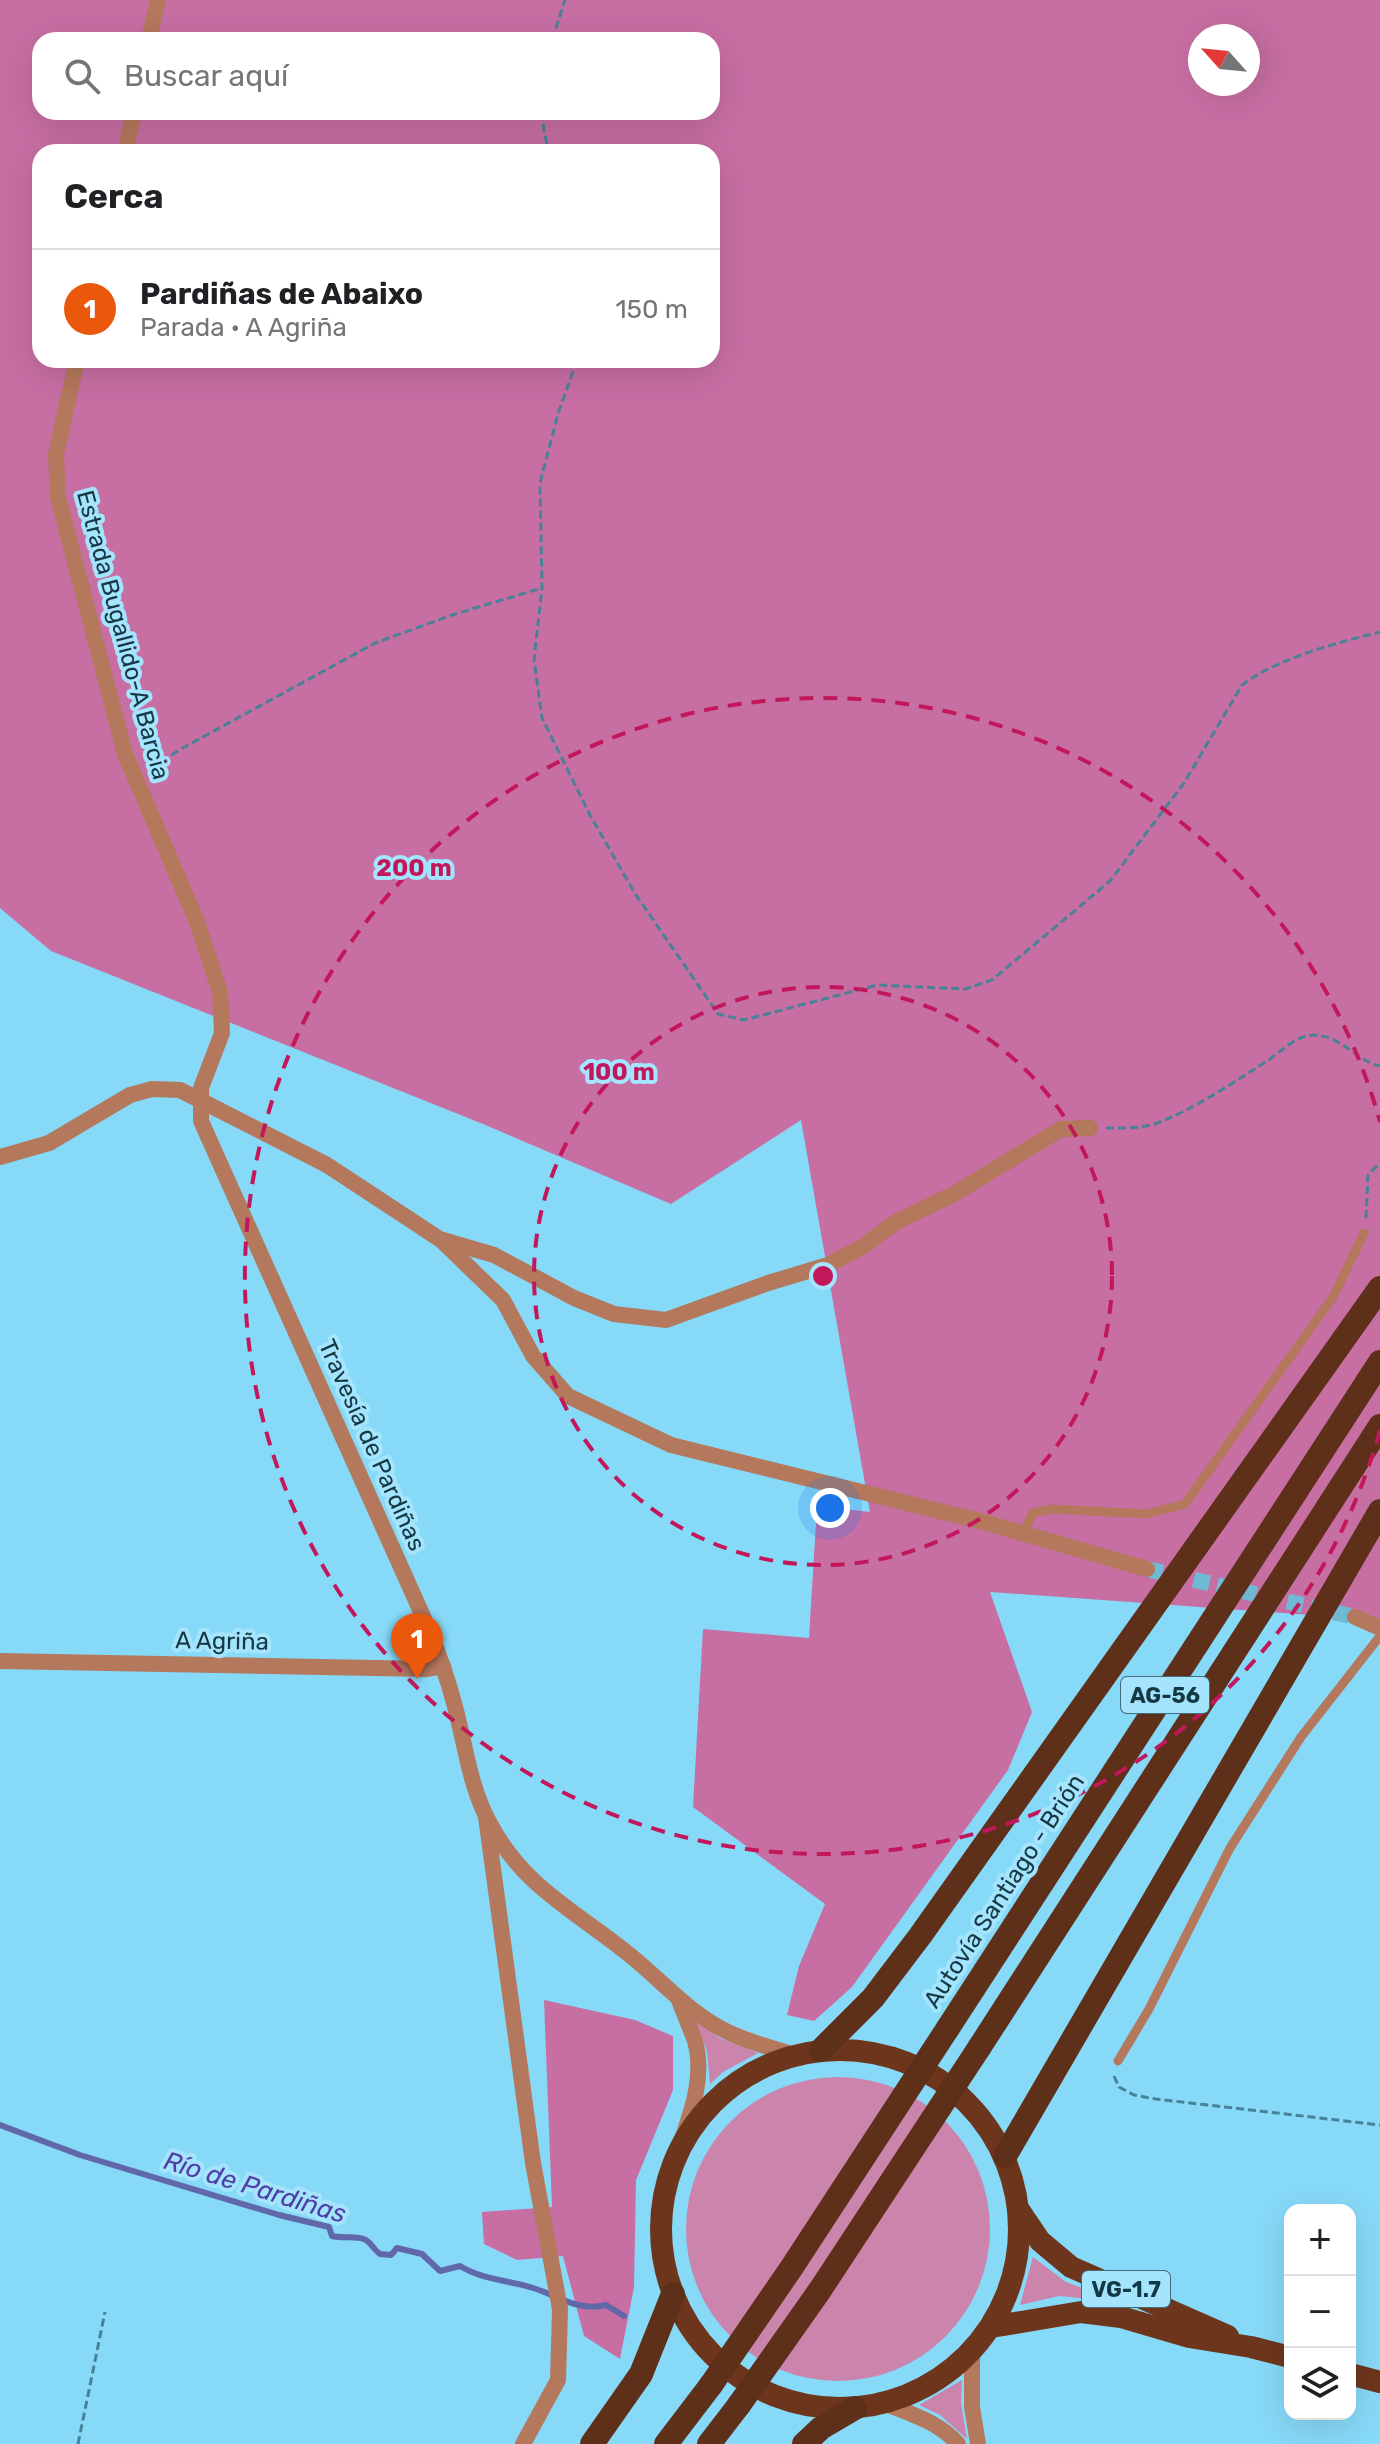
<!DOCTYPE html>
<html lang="es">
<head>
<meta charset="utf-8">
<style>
  :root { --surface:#fff; --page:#f2f2f2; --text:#202124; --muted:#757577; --line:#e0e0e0; --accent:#ea580c }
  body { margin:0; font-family:Rubik,sans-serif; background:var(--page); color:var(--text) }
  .controls { position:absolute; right:24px; bottom:24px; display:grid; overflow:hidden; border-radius:16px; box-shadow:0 8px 32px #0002 }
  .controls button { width:72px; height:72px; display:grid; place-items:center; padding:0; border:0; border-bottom:2px solid var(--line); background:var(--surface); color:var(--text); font:40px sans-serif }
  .compass { position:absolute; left:1188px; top:24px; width:72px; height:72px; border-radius:50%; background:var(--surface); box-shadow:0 8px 32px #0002; rotate:297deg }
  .you { position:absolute; left:830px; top:1508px; width:28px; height:28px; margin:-20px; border:6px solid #fff; border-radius:50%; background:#1a73e8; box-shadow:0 0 0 12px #1a73e833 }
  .badge { display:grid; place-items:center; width:52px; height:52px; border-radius:50%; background:var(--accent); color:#fff; font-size:26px; font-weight:700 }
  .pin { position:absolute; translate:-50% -66px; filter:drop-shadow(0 2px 4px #0008) }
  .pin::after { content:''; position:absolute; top:42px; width:28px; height:24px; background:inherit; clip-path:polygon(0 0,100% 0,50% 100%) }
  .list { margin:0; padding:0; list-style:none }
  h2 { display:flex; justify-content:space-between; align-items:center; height:104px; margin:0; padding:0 32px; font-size:34px }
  h2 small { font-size:26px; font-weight:400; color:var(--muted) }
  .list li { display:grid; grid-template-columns:52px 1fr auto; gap:24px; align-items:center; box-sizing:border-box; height:120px; padding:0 32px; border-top:2px solid var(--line) }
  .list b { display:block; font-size:30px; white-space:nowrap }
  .list p { margin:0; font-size:26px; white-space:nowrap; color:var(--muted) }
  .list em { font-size:26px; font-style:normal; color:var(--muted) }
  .icon { flex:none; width:44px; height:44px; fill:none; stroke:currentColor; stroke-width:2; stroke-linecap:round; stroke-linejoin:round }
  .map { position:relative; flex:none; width:1380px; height:2444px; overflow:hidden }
  .search { position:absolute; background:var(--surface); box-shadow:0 8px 32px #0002; left:32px; top:32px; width:688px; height:88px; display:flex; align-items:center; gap:20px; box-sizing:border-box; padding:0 28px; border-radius:24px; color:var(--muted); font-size:30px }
  .panel { position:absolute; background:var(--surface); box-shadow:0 8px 32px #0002; left:32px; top:144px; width:688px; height:224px; border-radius:24px }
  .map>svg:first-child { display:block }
  .green { fill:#cb85ad }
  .forest { fill:#c76ea3; fill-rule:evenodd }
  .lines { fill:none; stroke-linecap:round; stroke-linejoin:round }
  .stream { stroke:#6168aa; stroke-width:6 }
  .minor-tunnel { stroke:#70b9d4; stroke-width:16; stroke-dasharray:16 8; stroke-linecap:butt }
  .path { stroke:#498297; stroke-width:3; stroke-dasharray:8 4; stroke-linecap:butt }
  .service { stroke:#b4785d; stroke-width:9 }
  .minor { stroke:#b4785d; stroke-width:16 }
  .tertiary { stroke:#b4785d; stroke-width:16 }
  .trunk { stroke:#6d361c; stroke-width:22 }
  .motorway { stroke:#5e2f19; stroke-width:24 }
  .motorway-bridge { stroke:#5e2f19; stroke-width:24 }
  .ring { fill:none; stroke:#c2185b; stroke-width:4; stroke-dasharray:14 10 }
  .labels { text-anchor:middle; stroke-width:8; stroke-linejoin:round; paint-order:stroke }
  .shield { fill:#a4e4fd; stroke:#406c7c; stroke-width:2 }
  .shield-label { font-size:22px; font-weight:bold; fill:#153845 }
  .street-label { font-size:24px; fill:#153845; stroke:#a4e4fd }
  .water-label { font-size:26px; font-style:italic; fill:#4f3fa7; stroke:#a4e4fd }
  .centre { fill:#c2185b; stroke:#a4e4fd; stroke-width:4 }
  .ring-label { font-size:24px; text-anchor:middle; font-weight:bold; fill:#c2185b; stroke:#a4e4fd; stroke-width:8; stroke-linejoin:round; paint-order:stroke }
</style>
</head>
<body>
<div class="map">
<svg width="1380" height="2444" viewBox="0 0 1380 2444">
  <rect width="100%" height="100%" fill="#87d9f8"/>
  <!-- green -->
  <g class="green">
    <polygon points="696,2021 720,2038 758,2053 723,2072 710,2084 707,2051"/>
    <circle cx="838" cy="2229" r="152"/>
    <polygon points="1033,2257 1066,2282 1120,2302 1059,2296 1020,2305"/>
    <polygon points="962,2380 961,2403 967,2439 940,2415 919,2405"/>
  </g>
  <!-- forest -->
  <g class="forest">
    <path d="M0 0H1380V1620L990 1592 1032 1712 1008 1770 852 1987 814 2021 787 2015 799 1966 825 1904 693 1807 703 1629 809 1638 817 1506 870 1512 801 1120 671 1204 483 1124 51 951 0 908ZM1200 36H1248V84H1200ZM40 40H712V112H40ZM40 152H712V360H40Z"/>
    <polygon points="544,2000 635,2020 673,2036 673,2090 636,2180 634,2287 620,2359 584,2336 563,2256 517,2260 484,2244 482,2212 552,2207"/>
  </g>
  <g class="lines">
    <!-- stream -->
    <path class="stream" d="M0 2125 80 2155 279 2215 329 2227 332 2236C343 2239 357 2235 366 2240 372 2244 374 2250 380 2254L391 2255 397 2248 422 2254 440 2271 460 2266C483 2280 508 2280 533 2288 559 2296 578 2312 606 2305L624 2316"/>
    <!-- minor-tunnel -->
    <polyline class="minor-tunnel" points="1147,1569 1355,1617"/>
    <!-- path -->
    <g class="path">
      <polyline points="552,40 565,0"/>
      <polyline points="542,112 544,131 549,152"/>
      <path d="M577 360 558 414 540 483 542 588 534 660 542 718 590 815 634 892 718 1014 744 1020 877 985 965 989 992 980 1110 881 1184 783 1242 685C1278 658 1336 643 1380 632"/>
      <polyline points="151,768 181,749 375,643 455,614 542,588"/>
      <path d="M1106 1128C1124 1128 1143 1129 1160 1122 1197 1107 1233 1083 1267 1061 1282 1051 1296 1035 1314 1035 1340 1035 1357 1061 1380 1066"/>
      <polyline points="1366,1218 1368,1175 1380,1163"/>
      <polyline points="1114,2076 1119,2087 1134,2095 1156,2099 1380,2125"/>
      <polyline points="78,2444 105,2312"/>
    </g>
    <!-- service -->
    <g class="service">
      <polyline points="1023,1533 1033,1513 1052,1509 1146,1514 1185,1504 1333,1297 1364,1233"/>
      <polyline points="1118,2061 1149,2009 1230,1848 1301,1737 1380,1636"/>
    </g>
    <!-- minor -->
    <g class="minor">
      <polyline points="0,1157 49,1143 130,1095 152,1089 180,1090 327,1165 441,1240 503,1300 533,1356 568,1396 671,1445 980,1521 1147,1569"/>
      <polyline points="443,1240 494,1255 574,1298 614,1314 666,1320 768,1283 828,1265 862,1247 896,1222 954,1194 1061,1129 1090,1128"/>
      <polyline points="1355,1617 1380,1628"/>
      <polyline points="0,1661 428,1669 443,1666"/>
      <polyline points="486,1817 533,2163 560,2309 558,2380 523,2444"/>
    </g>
    <!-- tertiary -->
    <g class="tertiary">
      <polyline points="149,40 158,0"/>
      <polyline points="125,152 134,112"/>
      <path d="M77 360 56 454 58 497 125 754 197 922 220 992 222 1033 201 1088V1121L426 1623C437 1649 447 1676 454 1703 465 1742 469 1784 488 1820 521 1885 572 1909 626 1952 658 1977 685 2009 720 2028 743 2041 770 2047 794 2055"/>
      <path d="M676 2157C688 2120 706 2081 695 2041 690 2027 684 2014 679 2000"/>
      <polyline points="972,2351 972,2407 978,2444"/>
      <path d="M884 2403C911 2414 939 2422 958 2444"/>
    </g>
    <!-- trunk -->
    <g class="trunk">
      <circle cx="840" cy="2229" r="179"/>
      <polyline points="1019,2210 1040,2241 1071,2267 1228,2336"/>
      <polyline points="991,2327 1081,2312 1121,2317 1189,2337 1251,2347 1290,2357"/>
      <polyline points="1350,2374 1380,2382"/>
    </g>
    <!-- motorway -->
    <g class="motorway">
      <polyline points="948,2028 1380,1362"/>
      <polyline points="979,2048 1380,1426"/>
      <polyline points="821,2050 873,1998 920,1936 1380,1288"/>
      <polyline points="1005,2156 1380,1511"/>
      <polyline points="592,2444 641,2374 673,2294"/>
      <polyline points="666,2444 711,2385"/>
      <polyline points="709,2444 739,2405"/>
      <polyline points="804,2444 821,2428 855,2408"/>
    </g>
    <!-- motorway-bridge -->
    <g class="motorway-bridge">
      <polyline points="711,2385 792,2267 948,2028"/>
      <polyline points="739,2405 820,2290 979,2048"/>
    </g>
  </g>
  <!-- distance rings -->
  <g class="ring">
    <circle cx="823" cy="1276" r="289"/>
    <path d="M1380 1430A578 578 0 1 1 1380 1122"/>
  </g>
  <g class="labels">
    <!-- shield labels -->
    <g class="shield">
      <rect x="1121" y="1677" width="88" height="36" rx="6"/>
      <rect x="1082" y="2271" width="88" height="36" rx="6"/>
    </g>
    <g class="shield-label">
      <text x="1165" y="1703">AG-56</text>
      <text x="1126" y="2297">VG-1.7</text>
    </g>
    <!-- street labels -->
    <g class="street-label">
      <text transform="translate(123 635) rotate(75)" y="8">Estrada Bugallido-A Barcia</text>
      <text transform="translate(372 1445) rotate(66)" y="8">Travesía de Pardiñas</text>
      <text transform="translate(222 1641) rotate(1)" y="8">A Agriña</text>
      <text transform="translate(1004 1891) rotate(-57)" y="8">Autovía Santiago - Brión</text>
    </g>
    <!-- water labels -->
    <g class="water-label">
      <text transform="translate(255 2187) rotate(17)" y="9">Río de Pardiñas</text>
    </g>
  </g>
  <circle cx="823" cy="1276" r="12" class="centre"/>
  <g class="ring-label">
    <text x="414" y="876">200 m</text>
    <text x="619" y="1080">100 m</text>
  </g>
</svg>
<div class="controls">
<button>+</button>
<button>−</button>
<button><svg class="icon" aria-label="layers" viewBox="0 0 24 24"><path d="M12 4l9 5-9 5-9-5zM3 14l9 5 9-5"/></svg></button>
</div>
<svg class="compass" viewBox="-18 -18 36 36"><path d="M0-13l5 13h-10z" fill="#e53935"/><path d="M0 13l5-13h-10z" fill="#757577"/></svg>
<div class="you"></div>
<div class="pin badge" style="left:417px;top:1679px">1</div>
<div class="search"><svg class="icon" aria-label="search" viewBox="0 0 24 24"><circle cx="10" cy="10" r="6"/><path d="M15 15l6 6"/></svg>Buscar aquí</div>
<section class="panel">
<h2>Cerca<small></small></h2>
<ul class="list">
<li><span class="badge">1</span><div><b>Pardiñas de Abaixo</b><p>Parada · A Agriña</p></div><em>150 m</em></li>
</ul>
</section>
</div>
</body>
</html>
